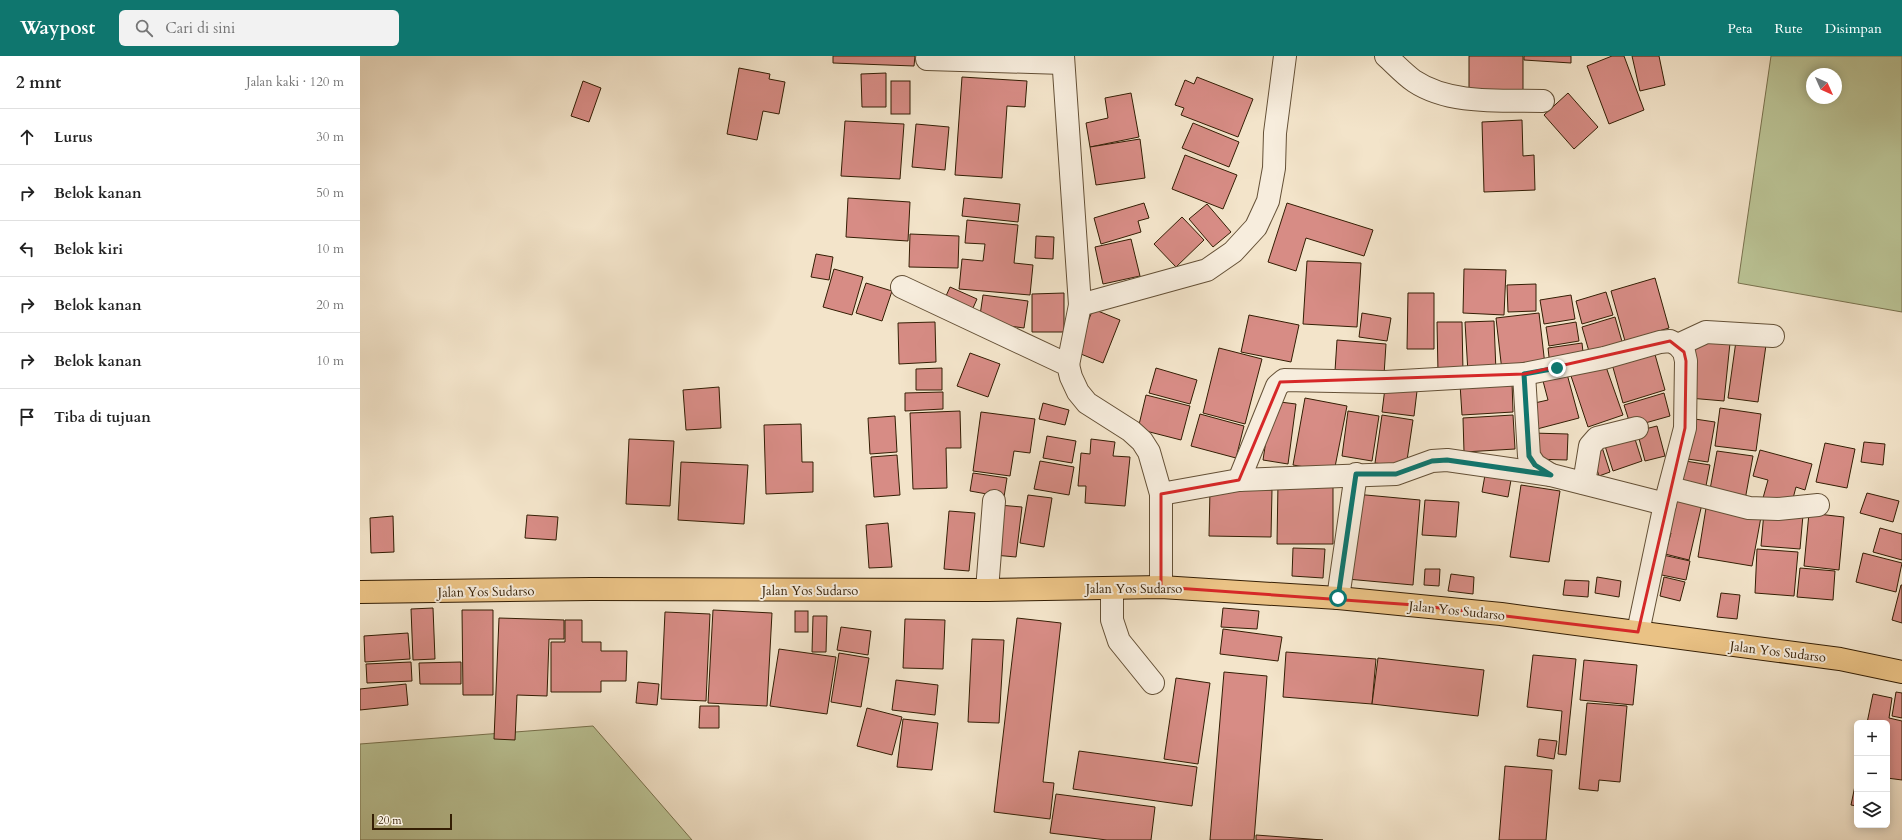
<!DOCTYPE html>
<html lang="id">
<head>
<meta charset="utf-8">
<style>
  :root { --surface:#fff; --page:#f2f2f2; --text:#222; --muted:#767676; --line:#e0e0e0; --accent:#0f766e }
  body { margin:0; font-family:Cardo,serif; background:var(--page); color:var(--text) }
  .controls { position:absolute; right:12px; bottom:12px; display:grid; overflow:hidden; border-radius:6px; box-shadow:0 2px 10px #0003 }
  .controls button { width:36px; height:36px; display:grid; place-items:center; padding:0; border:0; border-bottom:1px solid var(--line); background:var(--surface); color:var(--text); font:20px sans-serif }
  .compass { position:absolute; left:1446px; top:12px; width:36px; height:36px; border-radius:50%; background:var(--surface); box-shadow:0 2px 10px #0003; rotate:135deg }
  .scale { position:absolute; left:12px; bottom:10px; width:80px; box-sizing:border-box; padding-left:4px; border:2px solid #341e04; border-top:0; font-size:11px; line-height:14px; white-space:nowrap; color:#341e04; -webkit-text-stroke:3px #f7eddd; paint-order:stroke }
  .stop { position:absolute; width:12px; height:12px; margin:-9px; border:3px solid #0f766e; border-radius:50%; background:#fff }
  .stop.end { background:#0f766e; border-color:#fff; box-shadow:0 1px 4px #0008 }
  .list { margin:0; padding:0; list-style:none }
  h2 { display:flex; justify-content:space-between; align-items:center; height:52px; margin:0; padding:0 16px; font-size:17px }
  h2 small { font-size:13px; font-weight:400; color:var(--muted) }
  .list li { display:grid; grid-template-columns:26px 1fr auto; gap:12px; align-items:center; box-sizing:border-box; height:56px; padding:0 16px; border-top:1px solid var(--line) }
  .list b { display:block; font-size:15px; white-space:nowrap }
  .list em { font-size:13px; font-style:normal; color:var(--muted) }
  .icon { flex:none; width:22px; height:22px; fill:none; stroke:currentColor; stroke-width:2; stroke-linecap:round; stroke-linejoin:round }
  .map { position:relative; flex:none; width:1542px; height:784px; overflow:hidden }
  header { display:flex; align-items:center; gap:24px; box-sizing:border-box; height:56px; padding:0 20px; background:var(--accent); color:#fff }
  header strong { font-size:19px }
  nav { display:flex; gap:22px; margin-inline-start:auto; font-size:14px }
  .search { width:280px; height:36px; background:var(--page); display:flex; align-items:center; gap:10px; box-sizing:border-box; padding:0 14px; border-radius:6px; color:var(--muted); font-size:15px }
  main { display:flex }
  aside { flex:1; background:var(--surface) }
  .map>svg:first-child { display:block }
  .green { fill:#bbc496; stroke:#78714d; fill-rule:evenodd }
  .building { fill:#d78c85; stroke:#341e04 }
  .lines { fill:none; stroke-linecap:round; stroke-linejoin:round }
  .minor-casing { stroke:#645036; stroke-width:24 }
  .highway-casing { stroke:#341e04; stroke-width:24 }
  .minor { stroke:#f7eddd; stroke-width:22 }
  .highway { stroke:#eac285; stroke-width:22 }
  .route { stroke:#0f766e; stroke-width:5 }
  .marked { fill:none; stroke:#d62828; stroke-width:3; stroke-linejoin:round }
  .labels { text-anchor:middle; stroke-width:4; stroke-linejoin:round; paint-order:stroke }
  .street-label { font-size:13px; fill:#341e04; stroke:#f7eddd }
</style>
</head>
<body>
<header>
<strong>Waypost</strong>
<div class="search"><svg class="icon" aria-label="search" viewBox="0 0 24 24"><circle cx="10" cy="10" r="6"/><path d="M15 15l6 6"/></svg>Cari di sini</div>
<nav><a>Peta</a><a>Rute</a><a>Disimpan</a></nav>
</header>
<main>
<aside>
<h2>2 mnt<small>Jalan kaki · 120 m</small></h2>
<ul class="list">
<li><svg class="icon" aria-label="ahead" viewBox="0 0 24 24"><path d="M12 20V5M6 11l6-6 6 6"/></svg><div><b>Lurus</b></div><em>30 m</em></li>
<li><svg class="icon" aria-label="right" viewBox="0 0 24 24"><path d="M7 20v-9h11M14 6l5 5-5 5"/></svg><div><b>Belok kanan</b></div><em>50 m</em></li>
<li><svg class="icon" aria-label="left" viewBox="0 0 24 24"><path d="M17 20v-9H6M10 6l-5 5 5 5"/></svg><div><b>Belok kiri</b></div><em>10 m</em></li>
<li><svg class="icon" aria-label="right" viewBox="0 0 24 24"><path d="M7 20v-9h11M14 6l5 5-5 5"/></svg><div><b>Belok kanan</b></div><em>20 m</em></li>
<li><svg class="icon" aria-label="right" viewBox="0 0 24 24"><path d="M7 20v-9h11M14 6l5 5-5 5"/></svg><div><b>Belok kanan</b></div><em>10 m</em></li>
<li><svg class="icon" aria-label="arrive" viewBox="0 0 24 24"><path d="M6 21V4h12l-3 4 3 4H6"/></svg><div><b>Tiba di tujuan</b></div></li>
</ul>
</aside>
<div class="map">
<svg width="1542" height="784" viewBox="0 0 1542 784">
  <rect width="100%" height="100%" fill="#f3e4ca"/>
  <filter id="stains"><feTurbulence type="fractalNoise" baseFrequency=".005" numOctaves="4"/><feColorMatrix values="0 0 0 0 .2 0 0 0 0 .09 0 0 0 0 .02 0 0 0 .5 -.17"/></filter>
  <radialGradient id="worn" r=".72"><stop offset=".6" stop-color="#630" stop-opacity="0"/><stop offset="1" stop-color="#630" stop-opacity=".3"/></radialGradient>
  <!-- green -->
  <g class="green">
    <path d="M1411 0H1542V256L1378 227ZM1452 18H1476V42H1452Z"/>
    <polygon points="233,670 332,784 0,784 0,688"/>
  </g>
  <!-- building -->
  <g class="building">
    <polygon points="473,0 555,0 554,10 473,7"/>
    <rect x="1109" y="0" width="54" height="40"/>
    <polygon points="1164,0 1211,0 1211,7 1164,4"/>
    <polygon points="1252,0 1264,0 1284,54 1249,68 1227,10"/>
    <polygon points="1272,0 1299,0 1305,29 1280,35"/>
    <polygon points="379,12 410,18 409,23 425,26 419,58 403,55 397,84 367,78"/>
    <polygon points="526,17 526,51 502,51 501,18"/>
    <polygon points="602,21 667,25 665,51 647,50 642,122 595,119"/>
    <polygon points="837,21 893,43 878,81 821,59 824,52 815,49 825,24 834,28"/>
    <polygon points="223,25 241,32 229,66 211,60"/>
    <rect x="531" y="25" width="19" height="33"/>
    <polygon points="771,37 779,81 730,91 726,67 748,62 745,42"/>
    <polygon points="1208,37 1238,71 1214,93 1184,59"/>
    <polygon points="1162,64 1163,100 1174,99 1175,134 1124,136 1122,66"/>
    <polygon points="485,65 544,68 540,123 481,120"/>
    <polygon points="833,67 879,86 869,111 822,92"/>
    <polygon points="556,68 589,71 585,114 552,111"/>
    <polygon points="780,83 785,122 736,129 730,91"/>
    <polygon points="825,99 877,119 863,153 812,133"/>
    <polygon points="488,142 550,146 548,185 486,181"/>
    <polygon points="604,142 660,148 658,166 602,160"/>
    <polygon points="784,147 789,162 778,165 781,176 741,188 734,162"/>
    <polygon points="927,147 1013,174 1004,200 946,182 936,215 908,206"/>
    <polygon points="847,148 871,176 853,191 829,163"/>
    <polygon points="822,161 844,184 816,211 794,188"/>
    <polygon points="607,164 658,169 654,207 673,209 670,239 599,233 602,203 623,205 625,188 605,187"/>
    <polygon points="550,178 599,180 598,212 549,211"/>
    <polygon points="676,180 694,181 693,203 675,202"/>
    <polygon points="771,183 780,220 743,228 735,191"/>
    <polygon points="456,198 473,201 469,224 451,221"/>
    <polygon points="947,205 1001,207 997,271 943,268"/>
    <polygon points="474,213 503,221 492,259 463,251"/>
    <polygon points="1104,213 1146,214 1144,259 1103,257"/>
    <polygon points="1295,222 1309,272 1265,285 1251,235"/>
    <polygon points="506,227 532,235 522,265 496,257"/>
    <polygon points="1176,228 1176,255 1148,256 1147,229"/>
    <polygon points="590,231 617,243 609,261 582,249"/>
    <polygon points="1246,236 1253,259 1222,268 1216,245"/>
    <polygon points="704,237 704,276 672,276 672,238"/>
    <polygon points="1048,237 1074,237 1074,293 1047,293"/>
    <polygon points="623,239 668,245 664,272 619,266"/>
    <polygon points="1211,239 1215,263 1184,268 1180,244"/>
    <polygon points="733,253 760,264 743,307 716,296"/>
    <polygon points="1002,257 1031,262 1027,285 999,281"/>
    <polygon points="1179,257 1185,309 1142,315 1136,262"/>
    <polygon points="889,259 939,269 931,306 881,296"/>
    <polygon points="1255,261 1263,289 1230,299 1222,271"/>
    <polygon points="1134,265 1136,316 1108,317 1105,266"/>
    <polygon points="575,266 576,306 539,308 538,267"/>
    <polygon points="1077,266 1102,266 1103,316 1078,316"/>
    <polygon points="1216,266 1219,285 1189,290 1186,271"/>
    <polygon points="1335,283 1370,287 1364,345 1329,342"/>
    <polygon points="977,284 1026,288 1024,319 975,315"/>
    <polygon points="1376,285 1406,289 1398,346 1368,342"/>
    <polygon points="1222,287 1224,305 1190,310 1188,292"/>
    <polygon points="859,292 902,303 885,368 843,357"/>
    <polygon points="1294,295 1305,334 1263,347 1252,308"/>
    <polygon points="610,297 640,308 628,341 597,330"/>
    <polygon points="1245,308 1263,359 1228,371 1211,320"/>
    <polygon points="582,312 582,334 556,334 556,313"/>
    <polygon points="796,312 837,324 830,348 789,337"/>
    <polygon points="1207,318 1219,362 1177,373 1170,348 1188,344 1183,325"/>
    <polygon points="1152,326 1153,356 1102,359 1100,328"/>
    <polygon points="359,331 361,372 326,374 323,334"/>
    <polygon points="1025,332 1057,335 1054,360 1022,356"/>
    <polygon points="583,336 583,353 545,355 545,337"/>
    <polygon points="1304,337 1310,360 1271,371 1264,349"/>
    <polygon points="786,339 830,350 821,384 778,373"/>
    <polygon points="945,342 987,350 974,416 933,409"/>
    <polygon points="912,345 936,348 928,408 903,404"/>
    <polygon points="683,347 709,354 705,369 679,363"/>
    <polygon points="1360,352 1401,358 1396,395 1355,390"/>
    <polygon points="600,355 601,392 586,392 587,432 553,433 550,357"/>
    <polygon points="988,355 1019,360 1012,405 982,400"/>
    <polygon points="621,356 675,363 670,397 654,395 650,420 613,415"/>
    <polygon points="840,358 884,370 876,402 831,390"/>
    <polygon points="1022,359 1053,364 1046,411 1015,407"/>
    <polygon points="1153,359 1155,393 1104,396 1103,362"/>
    <polygon points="535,360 537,396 510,398 508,362"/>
    <polygon points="1328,362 1355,366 1348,406 1321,402"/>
    <polygon points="441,368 442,406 453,406 453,436 406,438 404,369"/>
    <polygon points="1297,370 1305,400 1285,405 1277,375"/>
    <polygon points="1172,377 1208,378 1207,404 1172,403"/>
    <polygon points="687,380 716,385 712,407 683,402"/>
    <polygon points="1274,380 1282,405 1253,415 1245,390"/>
    <polygon points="269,383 314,385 310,450 266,448"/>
    <polygon points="731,383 755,386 753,400 770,401 765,450 725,447 726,430 718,430 721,397 730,398"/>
    <polygon points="1504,386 1525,388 1523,409 1501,406"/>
    <polygon points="1465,387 1495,393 1487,432 1456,426"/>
    <polygon points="1241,388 1250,416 1239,420 1230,391"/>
    <polygon points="1400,394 1452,408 1445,434 1436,431 1431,450 1403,442 1408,424 1393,420"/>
    <polygon points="1357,395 1393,400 1385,444 1349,439"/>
    <polygon points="537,399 540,439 514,441 511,401"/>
    <polygon points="1319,404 1350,409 1345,435 1314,429"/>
    <polygon points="680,405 714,411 709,439 674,433"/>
    <polygon points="321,406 388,409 384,468 318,464"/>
    <polygon points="613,417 647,422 644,441 610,435"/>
    <polygon points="1125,419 1151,424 1148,441 1122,436"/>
    <polygon points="918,427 973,427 973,488 917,488"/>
    <polygon points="1161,429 1200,435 1189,506 1150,501"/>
    <polygon points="850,433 912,434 911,481 849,480"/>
    <polygon points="1507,437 1539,445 1533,466 1500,457"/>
    <polygon points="995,438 1060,444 1053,529 987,523"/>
    <polygon points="668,439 692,442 684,491 660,487"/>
    <polygon points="1309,440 1342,448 1329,504 1305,498 1311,477 1301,474"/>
    <polygon points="1065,444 1099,446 1096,481 1062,479"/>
    <polygon points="639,449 662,451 656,501 634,499"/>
    <polygon points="1346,452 1401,461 1392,510 1338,501"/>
    <polygon points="589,455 615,457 609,515 584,513"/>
    <polygon points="1404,456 1443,459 1440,493 1401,490"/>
    <polygon points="1449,457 1484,461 1479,514 1444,510"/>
    <polygon points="167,459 198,461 196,484 165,482"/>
    <polygon points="33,460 34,496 11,497 10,462"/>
    <polygon points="528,467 532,511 509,512 506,469"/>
    <polygon points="1520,472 1542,478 1542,504 1513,496"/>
    <polygon points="933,492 965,493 963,522 932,520"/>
    <polygon points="1397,493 1438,496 1434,540 1395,537"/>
    <polygon points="1503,497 1542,507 1536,536 1496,526"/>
    <polygon points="1303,499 1330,505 1326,524 1292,517"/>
    <polygon points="1440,512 1475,515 1473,544 1437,541"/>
    <polygon points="1065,513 1080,513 1079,530 1064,529"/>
    <polygon points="1091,518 1114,521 1113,538 1088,535"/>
    <polygon points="1237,521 1261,525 1259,541 1235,537"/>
    <polygon points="1304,521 1325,526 1320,545 1300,540"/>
    <polygon points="1205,524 1229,525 1228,541 1203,539"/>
    <polygon points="1541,529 1542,529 1542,567 1532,564"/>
    <polygon points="1361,537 1380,539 1377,563 1357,561"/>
    <polygon points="73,552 75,603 53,604 51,553"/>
    <polygon points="863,552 899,555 897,573 861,571"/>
    <polygon points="102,554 133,554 133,639 103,639"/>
    <polygon points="353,554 412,557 407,650 348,647"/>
    <rect x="435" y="555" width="13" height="21"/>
    <polygon points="305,556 350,558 346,645 301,643"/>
    <polygon points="453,560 467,560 466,596 452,596"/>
    <polygon points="139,562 204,564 204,583 189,583 187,640 157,639 155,684 134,683"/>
    <polygon points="657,562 701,567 683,726 694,727 690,763 634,756"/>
    <polygon points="545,563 585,564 583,613 543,612"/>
    <polygon points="205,564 222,564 222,586 241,586 241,595 267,595 266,625 241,625 241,636 191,636 191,586 205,586"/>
    <polygon points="481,571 511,575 508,599 477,594"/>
    <polygon points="863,573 922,581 918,605 860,598"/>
    <polygon points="48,577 50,603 5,606 4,580"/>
    <polygon points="612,583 644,584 639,667 608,666"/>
    <polygon points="419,593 476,601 467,658 410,650"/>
    <polygon points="926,596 1016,603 1012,648 923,641"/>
    <polygon points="479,597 509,602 501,651 471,646"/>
    <polygon points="1173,599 1216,603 1206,699 1198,698 1202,655 1167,651"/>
    <polygon points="1018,602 1124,614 1118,660 1012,648"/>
    <polygon points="1224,604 1277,609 1273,649 1220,644"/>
    <polygon points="51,606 52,625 7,627 6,608"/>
    <polygon points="101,606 101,628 60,628 59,607"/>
    <polygon points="864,616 907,620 894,784 850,784"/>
    <polygon points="816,622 850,627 838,708 804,703"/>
    <polygon points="536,624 578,629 575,659 532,654"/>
    <polygon points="278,626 299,628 297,649 276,647"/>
    <polygon points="46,628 48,649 0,654 0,633"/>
    <polygon points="1536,636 1542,637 1542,662 1532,660"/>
    <polygon points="1513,638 1532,642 1529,662 1542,665 1542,724 1527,722 1527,667 1507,667"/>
    <polygon points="1227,647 1267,650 1260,726 1239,724 1238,735 1219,733"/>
    <polygon points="340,650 359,650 359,672 339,672"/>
    <polygon points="507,652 542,661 532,699 497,690"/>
    <polygon points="543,663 578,667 572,714 537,711"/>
    <polygon points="1179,683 1197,685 1194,703 1177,700"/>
    <polygon points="719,695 837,711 832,750 713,733"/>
    <polygon points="1145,710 1192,714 1186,784 1139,784"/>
    <polygon points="1497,720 1497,750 1491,749"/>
    <polygon points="696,738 795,751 791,784 747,784 690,777"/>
    <polygon points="896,779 963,784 896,784"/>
  </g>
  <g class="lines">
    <defs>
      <g id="minor">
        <polyline points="703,0 720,249 708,309"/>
        <path d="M1026 0C1035 8 1044 18 1054 25 1090 49 1141 44 1183 45"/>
        <polyline points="567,3 703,7"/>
        <polyline points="542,231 708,309 711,321 718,336 727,347 771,375 782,385 789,396 801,438 801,531"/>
        <polyline points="720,249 847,214 873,196 896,171 908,145 914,112 915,77 925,0"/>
        <polyline points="1318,289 1346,276 1413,280"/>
        <polyline points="1164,318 1169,400 1175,409 1191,419"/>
        <polyline points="879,424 917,330 924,324 1025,326 1164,318 1244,302 1300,286 1310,285 1318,289 1324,296 1326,305 1325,372 1305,448 1278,576"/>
        <polyline points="1224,427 1230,390 1237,382 1277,372"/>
        <polyline points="1310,432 1389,452 1418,453 1458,449"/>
        <polyline points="801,438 879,424 1036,418 1072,405 1087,404 1191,419 1305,448"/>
        <polyline points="752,532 752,564 759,585 793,627"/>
        <polyline points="627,534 634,445"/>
        <polyline points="978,542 996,418"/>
      </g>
      <polyline id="highway" points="0,536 231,533 627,534 801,531 978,542 1141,558 1480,603 1542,616"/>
    </defs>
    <!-- minor casing -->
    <use href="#minor" class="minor-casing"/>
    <!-- highway casing -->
    <use href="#highway" class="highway-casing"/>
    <!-- minor -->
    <use href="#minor" class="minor"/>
    <!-- highway -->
    <use href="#highway" class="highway"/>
  </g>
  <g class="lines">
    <!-- route -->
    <polyline class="route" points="978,542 996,418 1036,418 1072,405 1087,404 1191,419 1175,409 1169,400 1164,318 1197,312"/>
  </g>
  <!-- marked area -->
  <path class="marked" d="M1310 285 1324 296 1326 305 1325 372 1278 576 1055 549 801 531V438L879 424 920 326 1164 318Z"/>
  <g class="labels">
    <!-- street labels -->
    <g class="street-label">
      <text x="774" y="537">Jalan Yos Sudarso</text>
      <text x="450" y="539">Jalan Yos Sudarso</text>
      <text transform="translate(126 535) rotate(-1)" y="5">Jalan Yos Sudarso</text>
      <text transform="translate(1097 554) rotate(6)" y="5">Jalan Yos Sudarso</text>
      <text transform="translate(1418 595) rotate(7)" y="5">Jalan Yos Sudarso</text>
    </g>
  </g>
  <rect width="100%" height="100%" filter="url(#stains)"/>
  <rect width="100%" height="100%" fill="url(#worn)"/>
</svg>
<div class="controls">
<button>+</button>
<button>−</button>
<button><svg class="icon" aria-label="layers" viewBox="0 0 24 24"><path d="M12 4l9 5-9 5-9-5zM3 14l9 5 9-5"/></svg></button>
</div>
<svg class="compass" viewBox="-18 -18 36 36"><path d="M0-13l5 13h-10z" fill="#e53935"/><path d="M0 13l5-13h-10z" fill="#767676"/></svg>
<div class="scale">20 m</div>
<div class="stop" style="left:978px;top:542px"></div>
<div class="stop end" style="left:1197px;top:312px"></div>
</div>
</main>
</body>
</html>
